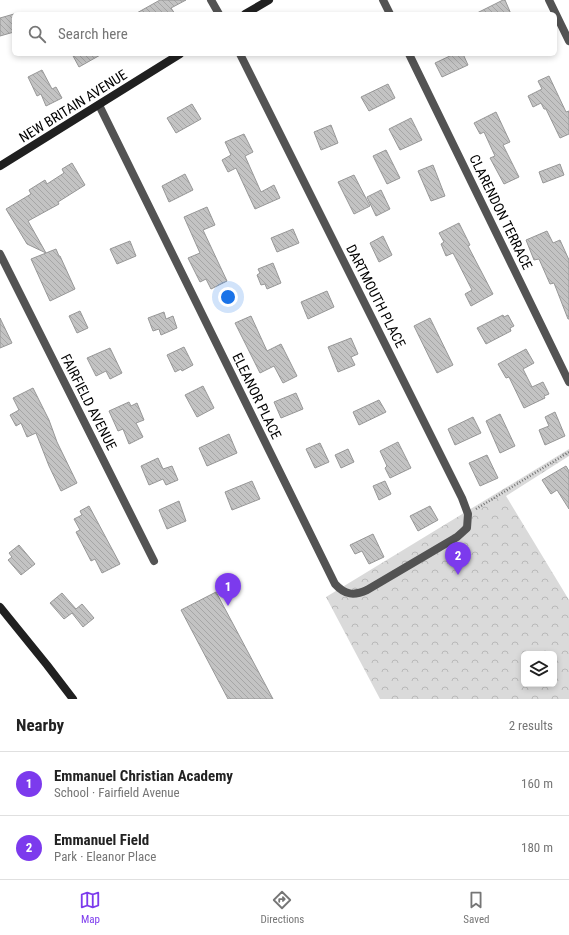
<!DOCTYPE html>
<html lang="en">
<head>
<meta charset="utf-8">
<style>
  :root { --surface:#fff; --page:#f6f6f6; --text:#222; --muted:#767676; --line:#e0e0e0; --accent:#7c3aed }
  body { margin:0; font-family:"Roboto Condensed",sans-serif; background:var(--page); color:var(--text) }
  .controls { position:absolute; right:12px; bottom:12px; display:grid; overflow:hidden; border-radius:6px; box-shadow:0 2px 6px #0003 }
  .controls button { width:36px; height:36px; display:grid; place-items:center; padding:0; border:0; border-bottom:1px solid var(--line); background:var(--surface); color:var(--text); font:20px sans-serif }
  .you { position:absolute; left:228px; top:297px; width:14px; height:14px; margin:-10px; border:3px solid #fff; border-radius:50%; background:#1a73e8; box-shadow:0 0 0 6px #1a73e833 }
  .badge { display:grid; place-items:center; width:26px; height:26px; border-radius:50%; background:var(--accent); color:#fff; font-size:13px; font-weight:700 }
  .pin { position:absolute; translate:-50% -33px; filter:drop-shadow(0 1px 2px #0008) }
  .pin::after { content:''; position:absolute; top:21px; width:14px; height:12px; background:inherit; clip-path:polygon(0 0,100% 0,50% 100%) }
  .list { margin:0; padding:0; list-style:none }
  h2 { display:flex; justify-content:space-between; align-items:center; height:52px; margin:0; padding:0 16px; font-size:17px }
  h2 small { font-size:13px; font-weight:400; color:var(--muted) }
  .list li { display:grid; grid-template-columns:26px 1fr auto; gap:12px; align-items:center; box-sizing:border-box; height:64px; padding:0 16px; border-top:1px solid var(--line) }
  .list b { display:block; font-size:15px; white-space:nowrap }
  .list p { margin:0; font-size:13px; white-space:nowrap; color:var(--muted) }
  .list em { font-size:13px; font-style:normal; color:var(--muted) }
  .icon { flex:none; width:22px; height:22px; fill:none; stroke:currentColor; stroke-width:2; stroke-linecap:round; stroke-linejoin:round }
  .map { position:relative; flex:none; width:569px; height:699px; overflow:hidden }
  .search { position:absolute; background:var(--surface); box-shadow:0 2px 6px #0003; left:12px; right:12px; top:12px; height:44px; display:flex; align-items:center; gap:10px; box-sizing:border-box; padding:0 14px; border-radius:6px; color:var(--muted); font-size:15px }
  .sheet { height:180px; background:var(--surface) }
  nav { display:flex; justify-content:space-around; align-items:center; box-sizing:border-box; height:56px; border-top:1px solid var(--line); background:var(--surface); font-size:11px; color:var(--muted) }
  nav a { display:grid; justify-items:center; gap:2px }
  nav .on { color:var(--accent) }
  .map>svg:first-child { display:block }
  .park { fill:url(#park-crowns); fill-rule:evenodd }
  .building { fill:url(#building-back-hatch); stroke:#979797 }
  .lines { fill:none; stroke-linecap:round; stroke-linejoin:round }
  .path { stroke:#757575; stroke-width:2.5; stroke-dasharray:1 2; stroke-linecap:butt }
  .minor { stroke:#535353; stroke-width:8 }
  .secondary { stroke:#202020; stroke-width:8 }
  .labels { text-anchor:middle; stroke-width:3.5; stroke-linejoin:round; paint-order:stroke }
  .street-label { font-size:14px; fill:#000; stroke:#fff }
</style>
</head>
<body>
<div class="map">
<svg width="569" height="699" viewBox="0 0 569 699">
  <defs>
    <pattern id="park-crowns" width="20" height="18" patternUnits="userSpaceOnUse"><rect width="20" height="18" fill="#dadada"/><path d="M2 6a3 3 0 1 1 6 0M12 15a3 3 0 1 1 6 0" fill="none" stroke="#b9b9b9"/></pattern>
    <pattern id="building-back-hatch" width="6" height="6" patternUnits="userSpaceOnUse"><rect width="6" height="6" fill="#c3c3c3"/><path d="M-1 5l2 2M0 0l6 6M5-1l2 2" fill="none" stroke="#a6a6a6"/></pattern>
  </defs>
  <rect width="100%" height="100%" fill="#fff"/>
  <!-- park -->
  <path class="park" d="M569 449V456L506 496 569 600V699H380L326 597ZM524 654H554V684H524Z"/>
  <!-- building -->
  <g class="building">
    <polygon points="160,0 186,0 171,8 175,14 135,14"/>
    <polygon points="503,0 505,0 511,14 475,14"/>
    <polygon points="14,14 14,32 0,36 0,18"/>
    <polygon points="72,54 102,54 79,67"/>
    <polygon points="454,54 463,54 468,65 442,77 435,63"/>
    <polygon points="42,70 52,89 56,87 62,98 46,106 41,94 37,96 28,77"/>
    <polygon points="549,76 566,112 569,111 569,134 560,138 546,109 544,109 541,103 533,107 528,96 542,89 538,81"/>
    <polygon points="388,84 395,98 369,111 361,97"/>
    <polygon points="192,104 201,119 176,133 167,118"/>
    <polygon points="496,112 510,142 503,145 519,177 504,184 490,158 495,156 484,132 480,134 474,123"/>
    <polygon points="411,118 422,140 400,150 389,129"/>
    <polygon points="331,125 338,143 321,150 314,132"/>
    <polygon points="244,134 253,152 245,156 261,192 274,185 280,198 255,209 236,168 228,172 222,160 231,155 225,142"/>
    <polygon points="386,150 400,178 387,184 373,156"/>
    <polygon points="72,163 85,185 58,202 59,204 28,221 46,253 56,249 59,256 60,256 75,289 50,301 31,259 46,253 27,244 6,209 31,194 29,190 45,180 47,184 64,173 62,169"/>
    <polygon points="560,164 564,175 543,183 539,172"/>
    <polygon points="433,165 445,196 431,201 418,171"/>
    <polygon points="185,174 193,190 169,202 162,186"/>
    <polygon points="354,175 370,206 354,214 338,182"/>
    <polygon points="381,190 390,209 376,216 367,197"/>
    <polygon points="207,207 215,225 203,230 227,281 211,289 206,279 200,282 188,258 200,253 184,217"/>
    <polygon points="459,223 470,245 468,246 493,294 471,306 465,294 472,290 453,253 446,256 441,244 444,242 439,233"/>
    <polygon points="293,229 299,243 277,252 271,238"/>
    <polygon points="547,231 553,243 560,240 569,260 569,319 568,319 554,283 550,284 539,259 534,260 526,240"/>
    <polygon points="383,236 392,255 379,262 370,243"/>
    <polygon points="130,241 136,256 117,264 110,249"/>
    <polygon points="273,263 281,283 267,289 265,284 261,285 257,275 260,273 258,269"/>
    <polygon points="327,291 334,307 308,319 301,302"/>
    <polygon points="80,311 88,328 77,333 69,316"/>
    <polygon points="164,312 166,319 173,316 177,328 161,335 159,329 153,331 148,318"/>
    <polygon points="503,315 504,317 508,315 514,326 510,328 511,331 486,344 477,328"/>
    <polygon points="251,316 267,351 281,344 297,376 283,383 274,366 260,373 235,323"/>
    <polygon points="0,318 12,343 0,348"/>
    <polygon points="430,318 453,365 437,373 414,326"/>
    <polygon points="351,338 358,354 351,357 355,365 338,372 328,347"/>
    <polygon points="184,347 193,365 182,371 181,369 175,372 167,355"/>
    <polygon points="110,348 122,373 110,379 106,371 96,376 87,358"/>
    <polygon points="526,349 534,363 523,369 532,387 543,382 549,394 544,396 545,398 524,408 509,377 506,378 498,364"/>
    <polygon points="203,386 214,408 197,417 185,395"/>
    <polygon points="33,388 49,420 57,442 77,483 61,491 49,466 36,433 27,437 21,423 16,426 10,415 19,410 13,398"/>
    <polygon points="296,393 303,409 281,418 274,402"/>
    <polygon points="379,400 386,412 359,425 353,412"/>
    <polygon points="129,402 131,406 137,403 144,420 136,423 143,437 129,444 123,429 118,431 109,411"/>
    <polygon points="555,412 565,436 545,445 539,430 549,426 545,417"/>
    <polygon points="500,414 515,446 500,453 486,421"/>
    <polygon points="473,417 481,433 455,445 448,429"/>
    <polygon points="229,434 237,453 207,466 199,448"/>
    <polygon points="398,442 411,468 390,478 385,468 387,466 380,451"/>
    <polygon points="320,443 329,462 315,468 306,449"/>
    <polygon points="348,449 354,462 341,468 335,455"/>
    <polygon points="487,455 498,478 480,486 469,463"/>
    <polygon points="158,458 163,469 172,466 178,480 166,485 163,479 149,485 141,466"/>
    <polygon points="566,466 569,471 569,509 557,490 551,494 542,480"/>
    <polygon points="252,481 260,499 232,510 225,492"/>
    <polygon points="385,481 391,494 379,500 373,486"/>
    <polygon points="179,501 186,521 167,529 159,510"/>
    <polygon points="89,506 120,564 102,573 95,559 91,561 76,532 80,530 74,519 82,515 80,511"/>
    <polygon points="430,506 438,520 418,531 410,516"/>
    <polygon points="373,534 384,557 369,564 362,551 355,554 350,545"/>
    <polygon points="19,545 35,564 21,575 8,560 12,557 9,553"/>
    <polygon points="216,592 273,699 228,699 181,610"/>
    <polygon points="62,593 76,609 82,604 94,618 83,627 72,613 64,619 50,603"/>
  </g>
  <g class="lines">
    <!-- path -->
    <polyline class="path" points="476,509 569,452"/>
    <!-- minor -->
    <g class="minor">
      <polyline points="211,0 219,14"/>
      <polyline points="383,0 390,14"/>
      <polyline points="549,0 569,41"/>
      <polyline points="409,54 569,382"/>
      <path d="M99 105 335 584C345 595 354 596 367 590L457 537 467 528 468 514 462 498 240 54"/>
      <polyline points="0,254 154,561"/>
    </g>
    <!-- secondary -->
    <g class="secondary">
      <polyline points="245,14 269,0"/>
      <polyline points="0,166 180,54"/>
      <polyline points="0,607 47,665 73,699"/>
    </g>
  </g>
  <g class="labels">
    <!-- street labels -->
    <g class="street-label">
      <text transform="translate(73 106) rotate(-32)" y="5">NEW BRITAIN AVENUE</text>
      <text transform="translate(501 212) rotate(64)" y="5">CLARENDON TERRACE</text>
      <text transform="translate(376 296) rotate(63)" y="5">DARTMOUTH PLACE</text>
      <text transform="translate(257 396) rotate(64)" y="5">ELEANOR PLACE</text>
      <text transform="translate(89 402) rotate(63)" y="5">FAIRFIELD AVENUE</text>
    </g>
  </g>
</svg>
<div class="controls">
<button><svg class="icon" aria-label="layers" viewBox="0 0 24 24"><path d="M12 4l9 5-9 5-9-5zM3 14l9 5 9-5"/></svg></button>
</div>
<div class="you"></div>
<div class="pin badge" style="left:228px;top:606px">1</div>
<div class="pin badge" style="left:458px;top:575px">2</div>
<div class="search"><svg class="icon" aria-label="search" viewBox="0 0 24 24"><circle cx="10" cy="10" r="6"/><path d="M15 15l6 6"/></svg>Search here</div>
</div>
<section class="sheet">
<h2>Nearby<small>2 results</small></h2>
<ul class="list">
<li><span class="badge">1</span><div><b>Emmanuel Christian Academy</b><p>School · Fairfield Avenue</p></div><em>160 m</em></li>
<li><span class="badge">2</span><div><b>Emmanuel Field</b><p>Park · Eleanor Place</p></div><em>180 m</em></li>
</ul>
</section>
<nav>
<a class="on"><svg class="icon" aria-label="map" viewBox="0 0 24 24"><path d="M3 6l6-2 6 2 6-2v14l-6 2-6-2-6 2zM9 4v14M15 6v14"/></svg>Map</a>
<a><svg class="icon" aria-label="directions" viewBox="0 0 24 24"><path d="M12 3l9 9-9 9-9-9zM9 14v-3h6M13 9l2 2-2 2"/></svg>Directions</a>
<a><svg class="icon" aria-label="saved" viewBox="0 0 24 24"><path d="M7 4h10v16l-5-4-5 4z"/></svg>Saved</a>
</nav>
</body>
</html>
